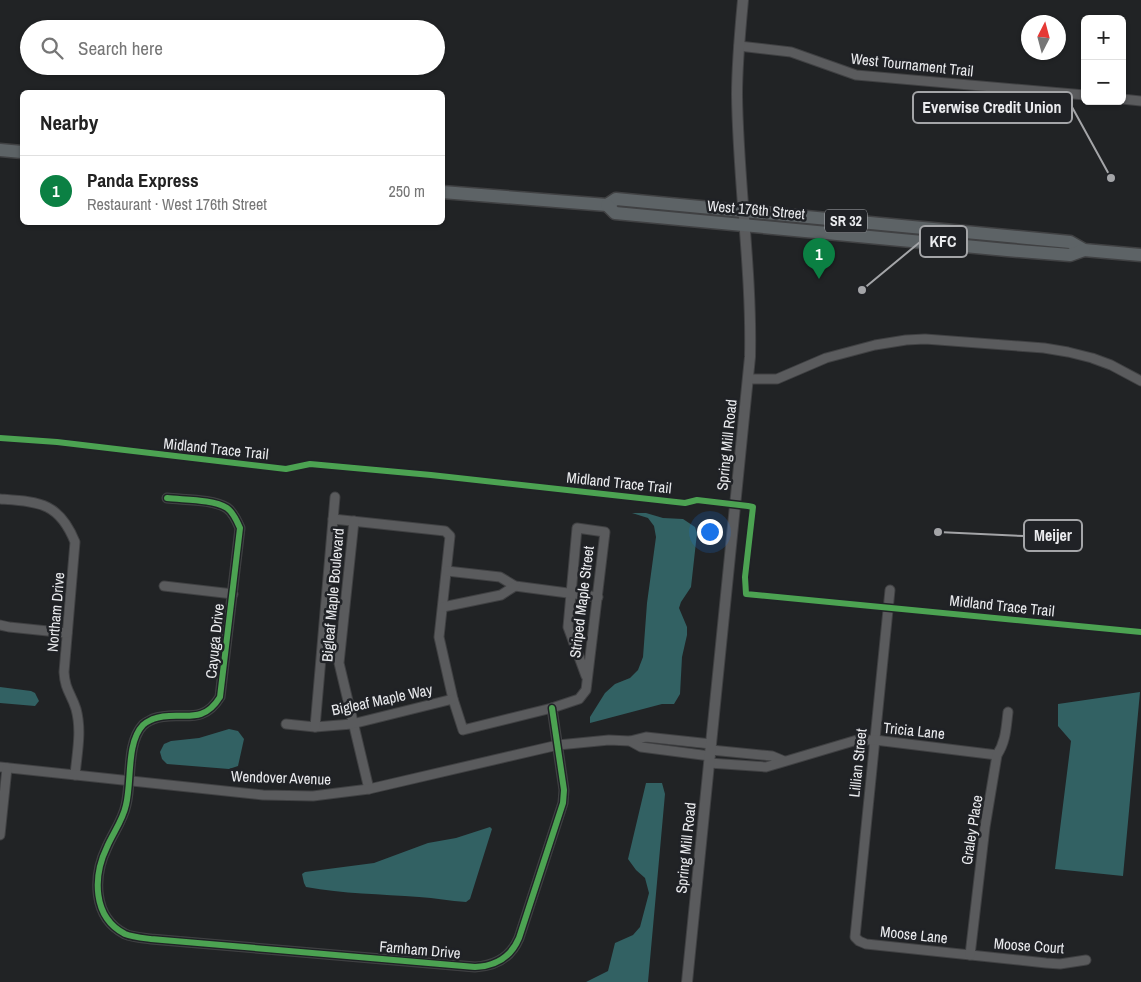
<!DOCTYPE html>
<html lang="en">
<head>
<meta charset="utf-8">
<style>
  :root { --surface:#fff; --page:#f2f2f2; --text:#222; --muted:#767676; --line:#e0e0e0; --accent:#0b8043 }
  body { margin:0; font-family:"Archivo Narrow",sans-serif; background:var(--page); color:var(--text) }
  .controls { position:absolute; right:15px; top:15px; display:grid; overflow:hidden; border-radius:8px; box-shadow:0 1px 4px #0004 }
  .controls button { width:45px; height:45px; display:grid; place-items:center; padding:0; border:0; border-bottom:1px solid var(--line); background:var(--surface); color:var(--text); font:25px sans-serif }
  .compass { position:absolute; left:1021px; top:15px; width:45px; height:45px; border-radius:50%; background:var(--surface); box-shadow:0 1px 4px #0004; rotate:6deg }
  .you { position:absolute; left:709px; top:531px; width:18px; height:18px; margin:-12px; border:4px solid #fff; border-radius:50%; background:#1a73e8; box-shadow:0 0 0 8px #1a73e833 }
  .badge { display:grid; place-items:center; width:32px; height:32px; border-radius:50%; background:var(--accent); color:#fff; font-size:16px; font-weight:700 }
  .pin { position:absolute; translate:-50% -41px; filter:drop-shadow(0 1px 2px #0008) }
  .pin::after { content:''; position:absolute; top:26px; width:18px; height:15px; background:inherit; clip-path:polygon(0 0,100% 0,50% 100%) }
  .list { margin:0; padding:0; list-style:none }
  h2 { display:flex; justify-content:space-between; align-items:center; height:65px; margin:0; padding:0 20px; font-size:21px }
  h2 small { font-size:16px; font-weight:400; color:var(--muted) }
  .list li { display:grid; grid-template-columns:32px 1fr auto; gap:15px; align-items:center; box-sizing:border-box; height:70px; padding:0 20px; border-top:1px solid var(--line) }
  .list b { display:block; font-size:19px; white-space:nowrap }
  .list p { margin:0; font-size:16px; white-space:nowrap; color:var(--muted) }
  .list em { font-size:16px; font-style:normal; color:var(--muted) }
  .icon { flex:none; width:28px; height:28px; fill:none; stroke:currentColor; stroke-width:2; stroke-linecap:round; stroke-linejoin:round }
  .map { position:relative; flex:none; width:1141px; height:982px; overflow:hidden }
  .search { position:absolute; background:var(--surface); box-shadow:0 1px 4px #0004; left:20px; top:20px; width:425px; height:55px; display:flex; align-items:center; gap:12px; box-sizing:border-box; padding:0 18px; border-radius:28px; color:var(--muted); font-size:19px }
  .panel { position:absolute; background:var(--surface); box-shadow:0 1px 4px #0004; left:20px; top:90px; width:425px; height:135px; border-radius:8px }
  .map>svg:first-child { display:block }
  .water { fill:#326163 }
  .lines { fill:none; stroke-linecap:round; stroke-linejoin:round }
  .minor-casing { stroke:#404143; stroke-width:11 }
  .tertiary-casing { stroke:#404143; stroke-width:12 }
  .primary-casing { stroke:#404143; stroke-width:15 }
  .minor { stroke:#5a5b5d; stroke-width:9 }
  .tertiary { stroke:#5a5b5d; stroke-width:10 }
  .primary { stroke:#5d6366; stroke-width:12 }
  .cycleway-casing { stroke:#202226; stroke-width:9 }
  .cycleway { stroke:#4ca352; stroke-width:6 }
  .labels { text-anchor:middle; stroke-width:5; stroke-linejoin:round; paint-order:stroke }
  .shield { fill:#202226; stroke:#adafb2; stroke-width:1 }
  .shield-label { font-size:14px; font-weight:bold; fill:#eaebee }
  .street-label { font-size:15px; fill:#eaebee; stroke:#202226 }
  .leader { fill:none; stroke:#a4a5a8; stroke-width:2 }
  .callout-dot { fill:#a4a5a8; stroke:#202226; stroke-width:2 }
  .callout { fill:#202226; stroke:#a4a5a8; stroke-width:2 }
  .callout-label { font-size:16px; text-anchor:middle; font-weight:bold; fill:#eaebee }
</style>
</head>
<body>
<div class="map">
<svg width="1141" height="982" viewBox="0 0 1141 982">
  <rect width="100%" height="100%" fill="#212325"/>
  <!-- water -->
  <g class="water">
    <polygon points="632,513 646,513 663,518 683,519 695,527 697,533 691,587 681,602 679,608 687,627 687,635 682,657 680,694 674,704 662,704 590,723 590,717 605,693 615,684 630,678 638,670 643,657 647,603 656,537 654,526 648,518"/>
    <polygon points="0,687 31,691 35,693 39,701 35,706 0,703"/>
    <polygon points="1140,692 1123,876 1055,869 1071,741 1058,726 1058,704"/>
    <polygon points="229,729 238,731 244,739 238,766 229,769 167,764 162,759 160,752 164,744 171,741 199,738"/>
    <polygon points="646,783 662,783 665,794 648,982 586,982 608,971 615,943 633,935 640,927 649,893 645,878 636,870 628,859"/>
    <path d="M490 827 492 829 470 899 466 902C450 901 435 898 419 897 381 894 343 894 306 887L304 883 302 874 305 872 374 863 428 843 456 838Z"/>
  </g>
  <g class="lines">
    <defs>
      <g id="minor">
        <polyline points="739,46 791,52 856,75 1085,95"/>
        <polyline points="1122,99 1141,101"/>
        <polyline points="749,379 777,379 826,358 875,345 906,340 925,339 1044,348 1068,352 1092,358 1111,365 1141,381"/>
        <path d="M167 498C184 500 213 499 227 508 233 512 237 521 240 528L220 697C201 728 179 709 153 719 149 721 146 722 143 725 126 743 132 781 126 805 123 820 113 833 107 847 93 876 92 917 125 934 132 937 143 938 151 939L475 967C496 966 511 957 519 938L563 803 564 790 552 708"/>
        <path d="M0 499C39 502 59 502 75 542L64 672C65 690 71 693 76 709 82 731 77 753 75 775"/>
        <polyline points="333,519 445,531 450,536 439,637 453,699 463,730 552,708 579,699 586,690 605,532 577,528 568,627 586,676"/>
        <polyline points="354,521 339,663 369,789"/>
        <polyline points="447,571 500,577 515,586 598,597"/>
        <polyline points="164,586 233,594"/>
        <polyline points="890,590 855,937 859,941 866,944 1046,963 1060,964 1086,960"/>
        <polyline points="443,607 501,595 515,586"/>
        <polyline points="0,625 9,627 67,633"/>
        <polyline points="286,724 315,727 352,724 453,699"/>
        <polyline points="315,727 335,497"/>
        <polyline points="630,741 646,737 711,744"/>
        <polyline points="711,750 772,756 784,761"/>
        <polyline points="709,763 766,767 857,740 875,740 997,755"/>
        <polyline points="0,767 263,795 313,796 369,789 558,745 609,740 630,741 641,747 710,756"/>
        <polyline points="0,835 7,768"/>
        <path d="M970 955 985 827 997 755C1006 741 1006 728 1008 712"/>
      </g>
      <path id="tertiary" d="M687 982 750 357C752 270 738 182 737 95 737 63 740 32 743 0"/>
      <g id="primary">
        <polyline points="0,150 22,152"/>
        <polyline points="442,192 607,205 616,199 1070,242 1084,250 1141,255"/>
        <polyline points="607,205 615,213 1007,250 1070,255 1084,250"/>
      </g>
    </defs>
    <!-- minor casing -->
    <use href="#minor" class="minor-casing"/>
    <!-- tertiary casing -->
    <use href="#tertiary" class="tertiary-casing"/>
    <!-- primary casing -->
    <use href="#primary" class="primary-casing"/>
    <!-- minor -->
    <use href="#minor" class="minor"/>
    <!-- tertiary -->
    <use href="#tertiary" class="tertiary"/>
    <!-- primary -->
    <use href="#primary" class="primary"/>
    <defs>
      <g id="cycleway">
        <polyline points="0,438 57,442 286,469 310,464 431,475 685,503 697,500 748,506 753,507 745,577 746,594 1141,632"/>
        <path d="M167 498C184 500 213 499 227 508 233 512 237 521 240 528L220 697C201 728 179 709 153 719 149 721 146 722 143 725 126 743 132 781 126 805 123 820 113 833 107 847 93 876 92 917 125 934 132 937 143 938 151 939L475 967C496 966 511 957 519 938L563 803 564 790 552 708"/>
      </g>
    </defs>
    <!-- cycleway casing -->
    <use href="#cycleway" class="cycleway-casing"/>
    <!-- cycleway -->
    <use href="#cycleway" class="cycleway"/>
  </g>
  <g class="labels">
    <!-- shield labels -->
    <rect class="shield" x="825" y="209.5" width="42" height="23" rx="4"/>
    <g class="shield-label">
      <text x="846" y="226">SR 32</text>
    </g>
    <!-- street labels -->
    <g class="street-label">
      <text transform="translate(912 65) rotate(6)" y="5">West Tournament Trail</text>
      <text transform="translate(756 210) rotate(5)" y="5">West 176th Street</text>
      <text transform="translate(727 445) rotate(-84)" y="5">Spring Mill Road</text>
      <text transform="translate(216 449) rotate(6)" y="5">Midland Trace Trail</text>
      <text transform="translate(619 483) rotate(6)" y="5">Midland Trace Trail</text>
      <text transform="translate(333 595) rotate(-85)" y="5">Bigleaf Maple Boulevard</text>
      <text transform="translate(582 602) rotate(-83)" y="5">Striped Maple Street</text>
      <text transform="translate(1002 606) rotate(6)" y="5">Midland Trace Trail</text>
      <text transform="translate(56 612) rotate(-85)" y="5">Northam Drive</text>
      <text transform="translate(215 641) rotate(-84)" y="5">Cayuga Drive</text>
      <text transform="translate(382 700) rotate(-12)" y="5">Bigleaf Maple Way</text>
      <text transform="translate(914 731) rotate(6)" y="5">Tricia Lane</text>
      <text transform="translate(858 763) rotate(-84)" y="5">Lillian Street</text>
      <text transform="translate(281 778) rotate(2)" y="5">Wendover Avenue</text>
      <text transform="translate(972 830) rotate(-81)" y="5">Graley Place</text>
      <text transform="translate(686 848) rotate(-84)" y="5">Spring Mill Road</text>
      <text transform="translate(914 935) rotate(6)" y="5">Moose Lane</text>
      <text transform="translate(1029 946) rotate(4)" y="5">Moose Court</text>
      <text transform="translate(420 950) rotate(5)" y="5">Farnham Drive</text>
    </g>
  </g>
  <!-- callouts -->
  <path class="leader" d="M1111 178L1072 107M862 290L920 242M938 532L1024 536"/>
  <g class="callout-dot">
    <circle cx="1111" cy="178" r="5"/>
    <circle cx="862" cy="290" r="5"/>
    <circle cx="938" cy="532" r="5"/>
  </g>
  <g class="callout">
    <rect x="913" y="92" width="159" height="31" rx="5"/>
    <rect x="920" y="226" width="47" height="31" rx="5"/>
    <rect x="1024" y="520" width="58" height="31" rx="5"/>
  </g>
  <g class="callout-label">
    <text x="992" y="113">Everwise Credit Union</text>
    <text x="943" y="247">KFC</text>
    <text x="1053" y="541">Meijer</text>
  </g>
</svg>
<div class="controls">
<button>+</button>
<button>−</button>
</div>
<svg class="compass" viewBox="-18 -18 36 36"><path d="M0-13l5 13h-10z" fill="#e53935"/><path d="M0 13l5-13h-10z" fill="#767676"/></svg>
<div class="you"></div>
<div class="pin badge" style="left:819px;top:279px">1</div>
<div class="search"><svg class="icon" aria-label="search" viewBox="0 0 24 24"><circle cx="10" cy="10" r="6"/><path d="M15 15l6 6"/></svg>Search here</div>
<section class="panel">
<h2>Nearby<small></small></h2>
<ul class="list">
<li><span class="badge">1</span><div><b>Panda Express</b><p>Restaurant · West 176th Street</p></div><em>250 m</em></li>
</ul>
</section>
</div>
</body>
</html>
